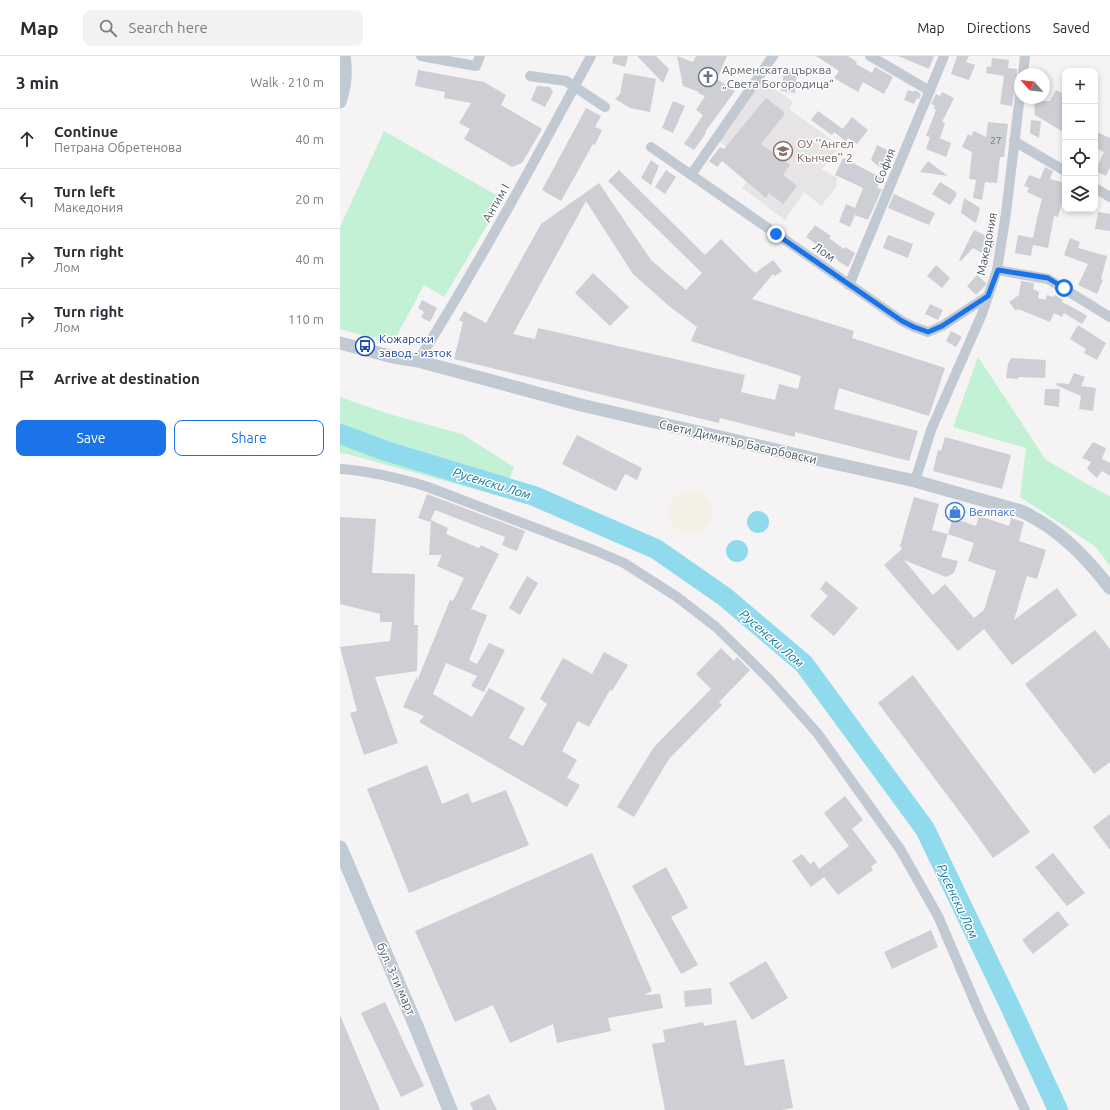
<!DOCTYPE html>
<html lang="en">
<head>
<meta charset="utf-8">
<style>
  :root { --surface:#fff; --page:#f2f2f3; --text:#2b2b33; --muted:#7c7c81; --line:#e1e1e2; --accent:#1a73e8 }
  body { margin:0; font-family:Ubuntu,sans-serif; background:var(--page); color:var(--text) }
  .controls { position:absolute; right:12px; top:12px; display:grid; overflow:hidden; border-radius:8px; box-shadow:0 2px 6px #0003 }
  .controls button { width:36px; height:36px; display:grid; place-items:center; padding:0; border:0; border-bottom:1px solid var(--line); background:var(--surface); color:var(--text); font:20px sans-serif }
  .compass { position:absolute; left:674px; top:12px; width:36px; height:36px; border-radius:50%; background:var(--surface); box-shadow:0 2px 6px #0003; rotate:297deg }
  .stop { position:absolute; width:12px; height:12px; margin:-9px; border:3px solid #1a73e8; border-radius:50%; background:#fff }
  .stop.end { background:#1a73e8; border-color:#fff; box-shadow:0 1px 4px #0008 }
  .list { margin:0; padding:0; list-style:none }
  h2 { display:flex; justify-content:space-between; align-items:center; height:52px; margin:0; padding:0 16px; font-size:17px }
  h2 small { font-size:13px; font-weight:400; color:var(--muted) }
  .list li { display:grid; grid-template-columns:26px 1fr auto; gap:12px; align-items:center; box-sizing:border-box; height:60px; padding:0 16px; border-top:1px solid var(--line) }
  .list b { display:block; font-size:15px; white-space:nowrap }
  .list p { margin:0; font-size:13px; white-space:nowrap; color:var(--muted) }
  .list em { font-size:13px; font-style:normal; color:var(--muted) }
  .actions { display:flex; gap:8px; padding:12px 16px }
  .actions a { flex:1; padding:9px 0; border:1px solid var(--accent); border-radius:8px; text-align:center; font-size:14px; color:var(--accent) }
  .actions .main { background:var(--accent); color:#fff }
  .icon { flex:none; width:22px; height:22px; fill:none; stroke:currentColor; stroke-width:2; stroke-linecap:round; stroke-linejoin:round }
  .map { position:relative; flex:none; width:770px; height:1054px; overflow:hidden }
  header { display:flex; align-items:center; gap:24px; box-sizing:border-box; height:56px; padding:0 20px; background:var(--surface); border-bottom:1px solid var(--line) }
  header strong { font-size:19px }
  nav { display:flex; gap:22px; margin-inline-start:auto; font-size:14px }
  .search { width:280px; height:36px; background:var(--page); display:flex; align-items:center; gap:10px; box-sizing:border-box; padding:0 14px; border-radius:8px; color:var(--muted); font-size:15px }
  main { display:flex }
  aside { flex:1; background:var(--surface) }
  .map>svg:first-child { display:block }
  .education { fill:#e6e4e5 }
  .green { fill:#c3f1d5 }
  .sand { fill:#f5f0e5 }
  .water { fill:#90daee }
  .lines { fill:none; stroke-linecap:round; stroke-linejoin:round }
  .river { stroke:#90daee; stroke-width:20 }
  .building { fill:#cdcfd5; fill-rule:evenodd }
  .minor { stroke:#c1cad2; stroke-width:10 }
  .tertiary { stroke:#c1cad2; stroke-width:13 }
  .secondary { stroke:#c1cbd6; stroke-width:15 }
  .route { stroke:#1a73e8; stroke-width:5 }
  .labels { text-anchor:middle; stroke-width:3; stroke-linejoin:round; paint-order:stroke }
  .number-label { font-size:10px; fill:#6b747e }
  .worship-label { font-size:12px; fill:#5b616d; stroke:#fff; text-anchor:start }
  .education-label { font-size:12px; fill:#785e54; stroke:#fff; text-anchor:start }
  .street-label { font-size:12px; fill:#4a5661; stroke:#fff }
  .transit-label { font-size:12px; fill:#164399; stroke:#fff; text-anchor:start }
  .shop-label { font-size:12px; fill:#366cbe; stroke:#fff; text-anchor:start }
  .water-label { font-size:13px; font-style:italic; fill:#0c7c9b; stroke:#fff }
</style>
</head>
<body>
<header>
<strong>Map</strong>
<div class="search"><svg class="icon" aria-label="search" viewBox="0 0 24 24"><circle cx="10" cy="10" r="6"/><path d="M15 15l6 6"/></svg>Search here</div>
<nav><a>Map</a><a>Directions</a><a>Saved</a></nav>
</header>
<main>
<aside>
<h2>3 min<small>Walk · 210 m</small></h2>
<ul class="list">
<li><svg class="icon" aria-label="ahead" viewBox="0 0 24 24"><path d="M12 20V5M6 11l6-6 6 6"/></svg><div><b>Continue</b><p>Петрана Обретенова</p></div><em>40 m</em></li>
<li><svg class="icon" aria-label="left" viewBox="0 0 24 24"><path d="M17 20v-9H6M10 6l-5 5 5 5"/></svg><div><b>Turn left</b><p>Македония</p></div><em>20 m</em></li>
<li><svg class="icon" aria-label="right" viewBox="0 0 24 24"><path d="M7 20v-9h11M14 6l5 5-5 5"/></svg><div><b>Turn right</b><p>Лом</p></div><em>40 m</em></li>
<li><svg class="icon" aria-label="right" viewBox="0 0 24 24"><path d="M7 20v-9h11M14 6l5 5-5 5"/></svg><div><b>Turn right</b><p>Лом</p></div><em>110 m</em></li>
<li><svg class="icon" aria-label="arrive" viewBox="0 0 24 24"><path d="M6 21V4h12l-3 4 3 4H6"/></svg><div><b>Arrive at destination</b></div></li>
</ul>
<div class="actions"><a class="main">Save</a><a>Share</a></div>
</aside>
<div class="map">
<svg width="770" height="1054" viewBox="0 0 770 1054">
  <rect width="100%" height="100%" fill="#f5f3f3"/>
  <!-- education -->
  <polygon class="education" points="422,23 453,46 449,53 500,90 482,113 497,122 496,131 481,150 464,136 445,164 402,132 415,115 379,85"/>
  <!-- green -->
  <g class="green">
    <path d="M44 75 163 143 104 241 84 229 55 283C35 282 18 279 0 273V171Z"/>
    <polygon points="638,301 706,404 754,432 770,440 770,510 756,491 680,441 686,392 613,371"/>
    <polygon points="0,341 49,358 122,378 174,411 163,441 7,398 0,397"/>
  </g>
  <!-- sand -->
  <circle class="sand" cx="350" cy="456" r="22"/>
  <!-- water -->
  <g class="water">
    <circle cx="418" cy="466" r="11"/>
    <circle cx="397" cy="495" r="11"/>
  </g>
  <g class="lines">
    <!-- river -->
    <polyline class="river" points="0,378 46,395 194,440 316,493 385,541 464,608 585,773 668,946 718,1054"/>
  </g>
  <!-- building -->
  <g class="building">
    <polygon points="274,0 288,0 285,11 272,7"/>
    <polygon points="297,0 316,0 329,13 323,27"/>
    <polygon points="337,0 353,6 356,0 387,0 377,23 395,35 365,76 366,77 354,94 344,88 363,59 356,54 365,40 358,37 359,36 343,30"/>
    <polygon points="476,0 508,0 517,6 516,8 532,17 535,11 553,21 544,38 523,26 518,36 494,22 499,15"/>
    <polygon points="558,0 594,0 589,13"/>
    <polygon points="617,0 629,0 626,6 635,9 629,24 611,18"/>
    <polygon points="652,2 669,4 668,12 677,13 677,20 679,23 677,33 674,38 672,50 660,48 664,20 646,17 647,10 651,11"/>
    <polygon points="78,14 144,26 166,39 161,49 202,73 182,107 172,111 124,83 130,73 119,67 131,47 104,42 105,36 75,30"/>
    <polygon points="444,15 457,16 455,37 441,35"/>
    <polygon points="284,17 316,23 310,56 290,52 275,43 280,38"/>
    <polygon points="197,30 210,31 213,36 205,51 191,44"/>
    <polygon points="568,34 574,36 575,34 581,38 579,43 577,42 574,48 564,44"/>
    <polygon points="716,34 725,39 725,77 695,59 694,45 710,45"/>
    <polygon points="602,36 614,42 602,66 605,67 600,82 611,87 606,101 586,93 590,81 586,80 596,54 594,53 595,50 591,48 596,38 600,40"/>
    <polygon points="426,42 444,56 444,59 421,88 450,109 443,119 457,130 443,148 429,137 426,142 382,105 377,111 369,105 380,91 384,93"/>
    <polygon points="333,45 345,50 333,77 322,72"/>
    <polygon points="246,52 261,60 255,71 262,74 255,89 253,88 221,145 202,134"/>
    <polygon points="478,55 503,73 512,61 528,74 517,88 508,82 506,85 494,76 492,79 471,64"/>
    <polygon points="691,64 701,65 699,82 690,77"/>
    <polygon points="648,66 668,68 664,101 660,101 657,127 645,126 642,144 633,142 636,124 629,123 632,96 622,91 628,78 631,80 634,75 646,81"/>
    <polygon points="755,75 770,82 770,111 766,120 755,115 764,96 755,92"/>
    <polygon points="537,89 549,95 541,112 531,104"/>
    <polygon points="503,102 542,122 537,132 542,133 528,164 515,159 510,171 499,166 506,148 515,152 523,132 495,119"/>
    <polygon points="311,104 319,110 311,129 301,122"/>
    <polygon points="588,105 608,120 580,116"/>
    <polygon points="705,111 713,115 710,123 725,127 725,148 722,147 718,161 714,160 708,192 693,189 691,200 675,197 678,179 693,182 697,162 702,143 687,136 689,132 684,130 689,119 700,123"/>
    <path d="M279 114 365 199 381 183 415 217 433 204 442 215 435 220 433 218 412 243 514 275 512 282 605 312 589 360 499 332 494 353 578 375 569 405 455 376V381L380 362 379 367 114 303 123 266 119 264 124 255 146 267 201 168 259 127 311 204 346 234 362 217 268 125ZM246 145 293 218 329 250 357 271 351 285 461 320 458 333 439 328 435 344 401 336 405 319 198 272 195 283 173 278Z"/>
    <polygon points="326,114 336,121 325,138 315,131"/>
    <polygon points="600,126 616,136 616,140 610,149 592,138"/>
    <polygon points="554,138 595,157 589,169 548,152"/>
    <polygon points="624,142 640,152 636,167 621,157"/>
    <polygon points="758,156 770,158 770,175 755,173"/>
    <polygon points="475,169 491,180 489,182 504,193 505,191 515,197 508,211 498,205 498,204 466,181"/>
    <polygon points="634,174 655,184 654,191 649,201 633,192 621,205 619,204"/>
    <polygon points="548,179 573,188 568,202 543,192"/>
    <polygon points="730,182 740,186 738,192 767,200 761,223 763,224 757,238 738,229 748,208 724,199"/>
    <polygon points="596,209 610,222 602,232 587,220"/>
    <polygon points="253,217 289,251 270,270 235,237"/>
    <polygon points="637,219 646,227 645,230 636,239 627,230"/>
    <polygon points="681,225 694,227 693,233 699,236 698,242 705,244 707,239 714,241 715,239 723,244 722,246 734,252 747,260 742,268 724,257 722,261 714,257 710,266 678,253 676,255 669,246 679,239"/>
    <polygon points="82,244 97,252 90,266 81,261 84,256 78,252"/>
    <polygon points="590,248 603,254 598,264 585,258"/>
    <polygon points="738,269 766,287 757,304 744,297 746,293 730,283"/>
    <polygon points="611,275 622,281 616,291 606,285"/>
    <polygon points="671,302 706,304 705,322 678,321 678,323 666,322 668,308"/>
    <polygon points="734,317 745,321 741,330 756,332 753,355 739,353 741,340 716,329 717,327 729,328"/>
    <polygon points="705,333 720,333 719,351 704,349"/>
    <polygon points="237,379 302,412 297,424 285,418 276,435 222,408"/>
    <polygon points="605,381 671,399 662,433 593,415 598,394 601,395"/>
    <polygon points="753,386 766,392 762,403 770,407 770,420 762,415 757,422 747,413 751,406 742,402"/>
    <polygon points="87,438 185,475 177,495 162,489 165,481 95,454 90,466 78,462"/>
    <path d="M574 441 599 448 592 474 608 478 613 462 636 470 639 460 669 470 671 462 684 466 679 485 706 494 697 523 687 520 674 564 717 532 737 559 672 609 644 573 618 595 544 509 562 493 560 490ZM608 478 634 487 628 505 656 515 644 554 634 562 605 528 593 539 564 504 606 521 614 517 618 505 601 501Z"/>
    <polygon points="0,461 36,463 32,517 75,518 74,569 78,569 77,615 35,621 58,687 24,699 10,657 17,655 0,591 50,585 52,566 40,566 40,558 0,548"/>
    <polygon points="91,464 108,472 106,478 139,492 141,489 159,498 131,553 147,559 129,604 137,608 149,587 165,594 144,636 131,630 137,620 106,607 93,638 132,661 149,632 185,652 169,682 183,690 207,648 200,643 223,602 252,618 264,596 288,609 272,635 270,634 249,671 238,665 222,695 237,704 227,722 240,729 227,751 79,666 84,660 63,651 77,620 77,625 110,544 113,545 124,522 97,510 102,499 89,499"/>
    <polygon points="187,520 198,527 180,559 169,552"/>
    <polygon points="486,525 518,552 494,580 470,560 488,540 480,533"/>
    <polygon points="755,574 770,593 770,706 754,718 685,628"/>
    <polygon points="381,592 394,605 397,601 410,614 379,646 382,649 329,703 294,761 277,751 314,691 371,633 356,618"/>
    <polygon points="573,619 690,776 653,802 628,767 538,647"/>
    <polygon points="87,709 102,748 128,737 132,747 166,734 189,789 69,837 27,733"/>
    <polygon points="505,740 523,764 512,773 537,806 531,811 533,814 498,839 484,821 471,831 452,805 462,798 470,808 474,805 479,813 509,790 484,757"/>
    <polygon points="770,758 770,794 753,771"/>
    <polygon points="252,797 312,935 304,939 320,938 323,952 268,962 271,975 217,987 213,968 170,987 153,949 115,966 75,875"/>
    <polygon points="713,797 745,837 727,850 695,811"/>
    <polygon points="326,811 348,852 331,861 358,909 341,918 292,830"/>
    <polygon points="718,855 729,869 693,898 682,884"/>
    <polygon points="591,874 598,891 552,913 544,896"/>
    <polygon points="426,905 448,942 412,964 389,927"/>
    <polygon points="371,932 372,948 345,951 344,935"/>
    <polygon points="45,946 84,1030 61,1041 21,957"/>
    <polygon points="0,959 40,1054 0,1054"/>
    <polygon points="396,964 405,1010 444,1003 453,1052 442,1054 325,1054 312,988 325,986 323,974 363,966 364,970"/>
    <polygon points="149,1038 157,1054 133,1054 130,1047"/>
  </g>
  <g class="lines">
    <!-- minor -->
    <g class="minor">
      <polyline points="81,0 136,10 140,0"/>
      <polyline points="530,0 590,35"/>
      <polyline points="683,18 685,0"/>
      <polyline points="190,20 226,25 265,51"/>
      <polyline points="674,85 725,115"/>
      <polyline points="311,91 562,265 574,271 588,276 602,270 648,240"/>
      <polyline points="351,119 433,0"/>
      <polyline points="755,132 770,141"/>
      <polyline points="657,214 708,223 770,261"/>
      <polyline points="509,229 604,0"/>
      <path d="M78 305C140 206 196 103 251 0"/>
      <path d="M0 413C30 415 59 422 88 431L256 495 284 507 337 541 376 571 429 623 478 678 560 793 598 860 640 958 685 1054"/>
      <polyline points="575,425 591,374 642,258 657,214 666,157 680,39"/>
    </g>
    <!-- tertiary -->
    <g class="tertiary">
      <path d="M0 46C5 31 7 16 4 0"/>
      <path d="M0 287 53 301 78 305 241 349 475 403 575 425 681 455C718 472 745 500 770 532"/>
    </g>
    <!-- secondary -->
    <polyline class="secondary" points="0,792 76,970 110,1054"/>
  </g>
  <g class="lines">
    <!-- route -->
    <polyline class="route" points="436,178 562,265 574,271 588,276 602,270 648,240 658,214 708,222 724,232"/>
  </g>
  <!-- icons -->
  <defs>
    <symbol id="church-ring" viewBox="-11 -11 22 22"><circle r="9.5" fill="#fff" stroke="#6b7280" stroke-width="1.5"/><path d="M-1.2-6h2.4v3.5h3.3v2.4h-3.3V6h-2.4V-.1h-3.3v-2.4h3.3Z" fill="#6b7280"/></symbol>
    <symbol id="school-ring" viewBox="-11 -11 22 22"><circle r="9.5" fill="#fff" stroke="#8d6e63" stroke-width="1.5"/><path d="M0-5L7-2L0 1L-7-2ZM-4 1L0 2.5L4 1V4Q0 6-4 4Z" fill="#8d6e63"/></symbol>
    <symbol id="bus-ring" viewBox="-11 -11 22 22"><circle r="9.5" fill="#fff" stroke="#1a4fb4" stroke-width="1.5"/><path d="M-5-6H5V4H4V6H2V4H-2V6H-4V4H-5ZM-3.5-4V0h7V-4ZM-3.5 1.2v1.5H-2V1.2ZM2 1.2v1.5H3.5V1.2Z" fill="#1a4fb4"/></symbol>
    <symbol id="shop-ring" viewBox="-11 -11 22 22"><circle r="9.5" fill="#fff" stroke="#3f7fe0" stroke-width="1.5"/><path d="M-5-2.5h2.3a2.7 3.5 0 0 1 5.4 0H5L5.5 6h-11ZM-1.5-2.5h3a1.5 2.3 0 0 0-3 0Z" fill="#3f7fe0"/></symbol>
  </defs>
  <g fill-rule="evenodd">
    <use href="#church-ring" x="357" y="10" width="22" height="22"/>
    <use href="#school-ring" x="432" y="84" width="22" height="22"/>
    <use href="#bus-ring" x="14" y="279" width="22" height="22"/>
    <use href="#shop-ring" x="604" y="445" width="22" height="22"/>
  </g>
  <g class="labels">
    <!-- number labels -->
    <g class="number-label">
      <text x="656" y="88">27</text>
    </g>
    <!-- worship labels -->
    <g class="worship-label">
      <text x="382" y="18">Арменската църква<tspan x="382" dy="14">„Света Богородица“</tspan></text>
    </g>
    <!-- education labels -->
    <g class="education-label">
      <text x="457" y="92">ОУ ''Ангел<tspan x="457" dy="14">Кънчев'' 2</tspan></text>
    </g>
    <!-- street labels -->
    <g class="street-label">
      <text transform="translate(545 110) rotate(-68)" y="4">София</text>
      <text transform="translate(156 147) rotate(-60)" y="4">Антим I</text>
      <text transform="translate(647 188) rotate(-79)" y="4">Македония</text>
      <text transform="translate(484 196) rotate(35)" y="4">Лом</text>
      <text transform="translate(398 386) rotate(13)" y="4">Свети Димитър Басарбовски</text>
      <text transform="translate(56 923) rotate(66)" y="4">бул. 3-ти март</text>
    </g>
    <!-- transit labels -->
    <g class="transit-label">
      <text x="39" y="287">Кожарски<tspan x="39" dy="14">завод - изток</tspan></text>
    </g>
    <!-- shop labels -->
    <g class="shop-label">
      <text x="629" y="460">Велпакс</text>
    </g>
    <!-- water labels -->
    <g class="water-label">
      <text transform="translate(152 427) rotate(17)" y="5">Русенски Лом</text>
      <text transform="translate(432 582) rotate(41)" y="5">Русенски Лом</text>
      <text transform="translate(618 845) rotate(65)" y="5">Русенски Лом</text>
    </g>
  </g>
</svg>
<div class="controls">
<button>+</button>
<button>−</button>
<button><svg class="icon" aria-label="locate" viewBox="0 0 24 24"><circle cx="12" cy="12" r="6"/><path d="M12 2v4M12 18v4M2 12h4M18 12h4"/></svg></button>
<button><svg class="icon" aria-label="layers" viewBox="0 0 24 24"><path d="M12 4l9 5-9 5-9-5zM3 14l9 5 9-5"/></svg></button>
</div>
<svg class="compass" viewBox="-18 -18 36 36"><path d="M0-13l5 13h-10z" fill="#e53935"/><path d="M0 13l5-13h-10z" fill="#7c7c81"/></svg>
<div class="stop" style="left:724px;top:232px"></div>
<div class="stop end" style="left:436px;top:178px"></div>
</div>
</main>
</body>
</html>
